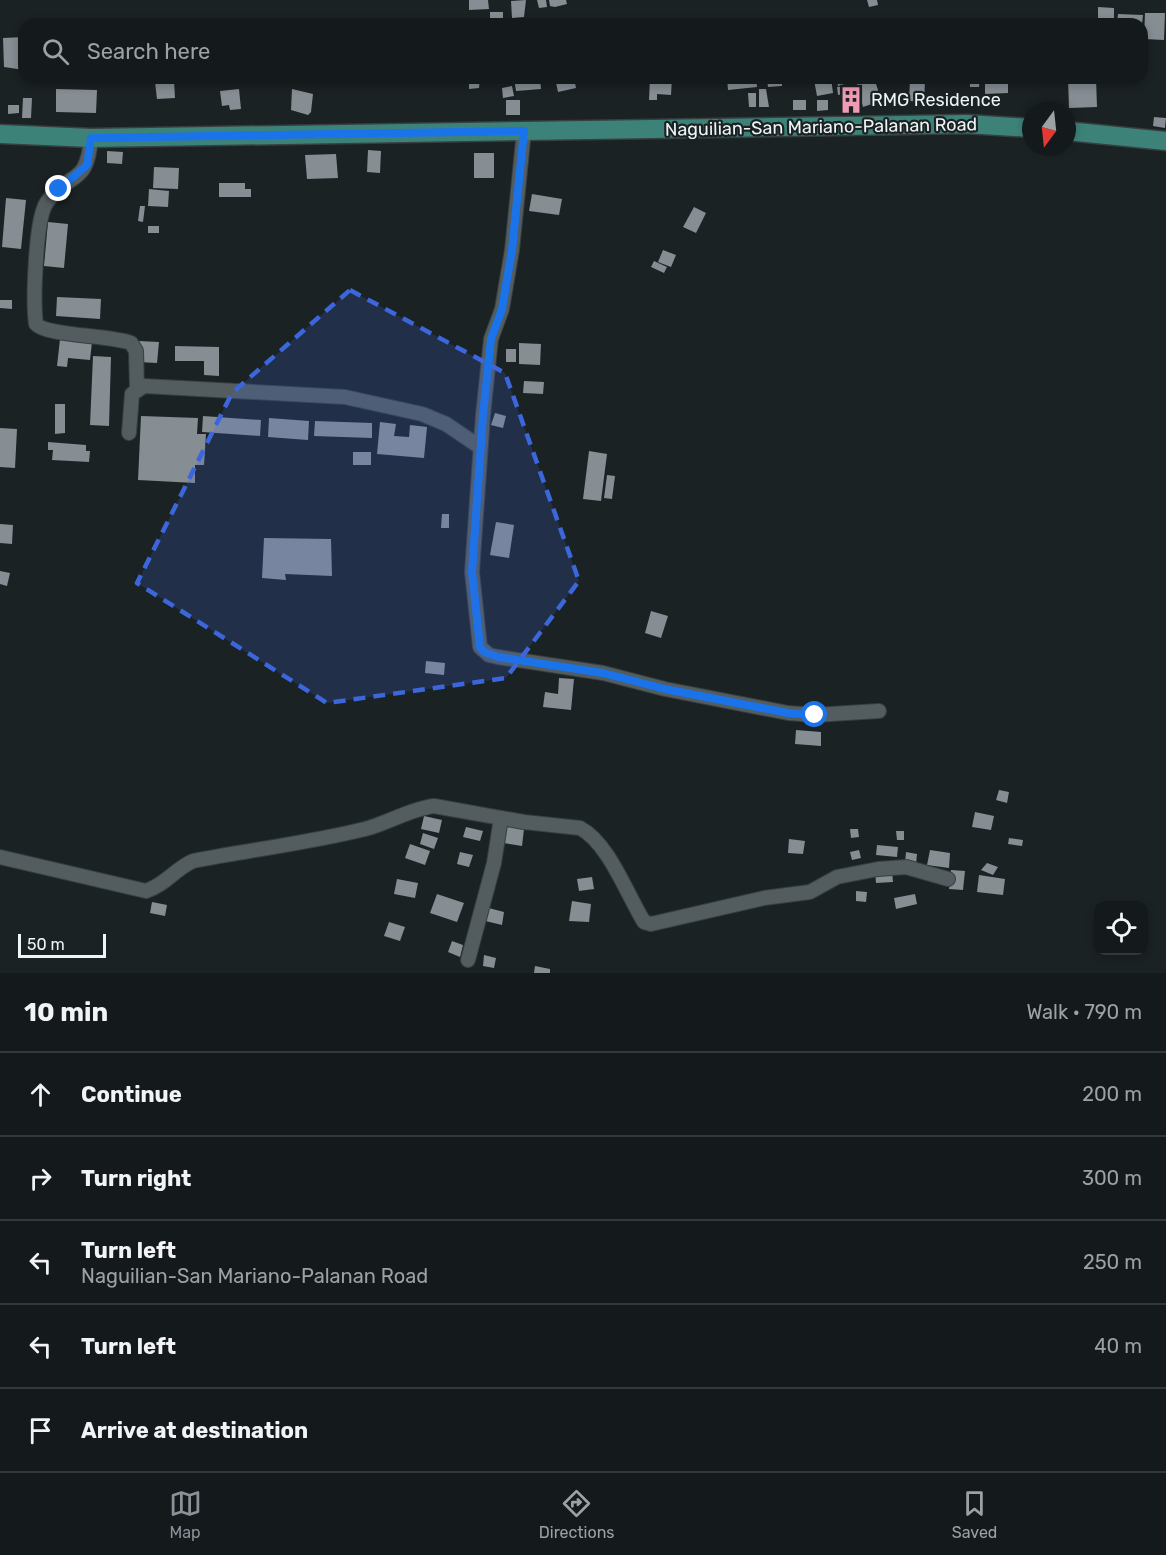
<!DOCTYPE html>
<html lang="en">
<head>
<meta charset="utf-8">
<style>
  :root { --surface:#141a1b; --page:#212728; --text:#f1f3f6; --muted:#9da1a3; --line:#33383a; --accent:#8c9099 }
  body { margin:0; font-family:Rubik,sans-serif; background:var(--page); color:var(--text) }
  .controls { position:absolute; right:18px; bottom:18px; display:grid; overflow:hidden; border-radius:12px; box-shadow:0 3px 9px #0003 }
  .controls button { width:54px; height:54px; display:grid; place-items:center; padding:0; border:0; border-bottom:2px solid var(--line); background:var(--surface); color:var(--text); font:30px sans-serif }
  .compass { position:absolute; left:1022px; top:102px; width:54px; height:54px; border-radius:50%; background:var(--surface); box-shadow:0 3px 9px #0003; rotate:195deg }
  .scale { position:absolute; left:18px; bottom:15px; width:88px; box-sizing:border-box; padding-left:6px; border:3px solid #eff4f5; border-top:0; font-size:16px; line-height:21px; white-space:nowrap; color:#eff4f5; -webkit-text-stroke:4px #1b2224; paint-order:stroke }
  .stop { position:absolute; width:18px; height:18px; margin:-14px; border:4px solid #1a73e8; border-radius:50%; background:#fff }
  .stop.end { background:#1a73e8; border-color:#fff; box-shadow:0 2px 6px #0008 }
  .list { margin:0; padding:0; list-style:none }
  h2 { display:flex; justify-content:space-between; align-items:center; height:78px; margin:0; padding:0 24px; font-size:26px }
  h2 small { font-size:20px; font-weight:400; color:var(--muted) }
  .list li { display:grid; grid-template-columns:39px 1fr auto; gap:18px; align-items:center; box-sizing:border-box; height:84px; padding:0 24px; border-top:2px solid var(--line) }
  .list b { display:block; font-size:22px; white-space:nowrap }
  .list p { margin:0; font-size:20px; white-space:nowrap; color:var(--muted) }
  .list em { font-size:20px; font-style:normal; color:var(--muted) }
  .icon { flex:none; width:33px; height:33px; fill:none; stroke:currentColor; stroke-width:2; stroke-linecap:round; stroke-linejoin:round }
  .map { position:relative; flex:none; width:1166px; height:973px; overflow:hidden }
  .search { position:absolute; background:var(--surface); box-shadow:0 3px 9px #0003; left:18px; right:18px; top:18px; height:66px; display:flex; align-items:center; gap:15px; box-sizing:border-box; padding:0 21px; border-radius:18px; color:var(--muted); font-size:22px }
  .sheet { height:498px; background:var(--surface) }
  nav { display:flex; justify-content:space-around; align-items:center; box-sizing:border-box; height:84px; border-top:2px solid var(--line); background:var(--surface); font-size:16px; color:var(--muted) }
  nav a { display:grid; justify-items:center; gap:3px }
  nav .on { color:var(--accent) }
  .map>svg:first-child { display:block }
  .building { fill:#868d93 }
  .lines { fill:none; stroke-linecap:round; stroke-linejoin:round }
  .minor-casing { stroke:#383f40; stroke-width:16 }
  .major-casing { stroke:#383f40; stroke-width:21 }
  .minor { stroke:#535c5e; stroke-width:14 }
  .major { stroke:#3d8279; stroke-width:18 }
  .route { stroke:#1a73e8; stroke-width:8 }
  .marked { fill:#3c67dc; fill-opacity:0.2; stroke:#3c67dc; stroke-width:4.5; stroke-dasharray:12 8; stroke-linejoin:round }
  .labels { text-anchor:middle; stroke-width:4.5; stroke-linejoin:round; paint-order:stroke }
  .poi-label { font-size:18px; fill:#eff4f5; stroke:#1b2224; text-anchor:start }
  .street-label { font-size:18px; fill:#eff4f5; stroke:#1b2224 }
</style>
</head>
<body>
<div class="map">
<svg width="1166" height="973" viewBox="0 0 1166 973">
  <rect width="100%" height="100%" fill="#1b2224"/>
  <!-- building -->
  <g class="building">
    <polygon points="469,0 488,0 489,9 469,10"/>
    <polygon points="526,0 524,17 512,18 511,1"/>
    <polygon points="537,0 546,0 547,7 539,8"/>
    <polygon points="549,0 566,0 567,4 555,7 550,6"/>
    <polygon points="867,0 877,0 878,5 869,7"/>
    <polygon points="1098,7 1114,8 1114,24 1098,24"/>
    <rect x="490" y="12" width="13" height="12"/>
    <polygon points="1145,13 1165,13 1164,40 1144,39"/>
    <polygon points="1118,14 1143,15 1142,24 1117,24"/>
    <polygon points="24,37 24,70 4,67 3,38"/>
    <rect x="64" y="78" width="16" height="5"/>
    <polygon points="469,78 480,78 479,88 469,89"/>
    <polygon points="497,78 513,78 513,81 498,83"/>
    <polygon points="514,78 540,78 541,89 516,91"/>
    <polygon points="555,78 574,78 576,88 558,92"/>
    <polygon points="650,78 672,78 671,95 657,94 657,100 649,100"/>
    <polygon points="727,78 756,78 757,87 728,90"/>
    <polygon points="767,78 782,78 782,86 768,87"/>
    <polygon points="784,78 805,78 806,83 784,84"/>
    <polygon points="831,78 833,93 817,96 814,80"/>
    <polygon points="836,78 850,78 851,82 838,86"/>
    <polygon points="866,78 874,78 879,93 870,95 872,104 863,107 856,81"/>
    <polygon points="962,78 980,78 979,87 970,87 970,82 962,81"/>
    <polygon points="985,78 1008,78 1008,93 985,94"/>
    <polygon points="1068,78 1096,78 1097,107 1069,108"/>
    <polygon points="174,80 175,98 157,99 155,82"/>
    <polygon points="910,80 925,81 924,102 909,101"/>
    <polygon points="854,85 857,105 845,106 844,94 838,95 837,87"/>
    <polygon points="512,86 514,96 503,98 502,88"/>
    <polygon points="56,89 97,90 96,113 56,112"/>
    <polygon points="239,89 241,109 230,110 229,105 222,106 220,91"/>
    <polygon points="292,89 313,94 311,112 308,115 291,110"/>
    <polygon points="759,89 766,89 769,107 759,107"/>
    <polygon points="748,93 756,93 756,107 749,107"/>
    <polygon points="23,98 32,98 31,118 22,118"/>
    <rect x="506" y="100" width="14" height="15"/>
    <rect x="793" y="100" width="13" height="10"/>
    <polygon points="817,100 828,100 828,110 817,111"/>
    <polygon points="8,105 19,105 19,113 8,114"/>
    <polygon points="1154,117 1166,118 1165,128 1153,126"/>
    <polygon points="368,150 381,151 380,173 367,172"/>
    <polygon points="107,151 123,152 122,164 107,163"/>
    <rect x="474" y="153" width="20" height="25"/>
    <polygon points="336,154 338,178 307,179 305,155"/>
    <polygon points="154,167 179,168 178,189 153,188"/>
    <polygon points="219,183 245,183 245,189 251,189 251,197 219,197"/>
    <polygon points="149,189 169,191 168,207 148,206"/>
    <polygon points="532,194 562,199 559,215 529,211"/>
    <polygon points="6,198 26,200 21,249 2,247"/>
    <polygon points="140,206 145,206 143,222 138,221"/>
    <polygon points="694,207 706,213 696,233 683,227"/>
    <polygon points="48,222 68,224 64,268 44,266"/>
    <rect x="148" y="226" width="11" height="7"/>
    <polygon points="663,250 676,255 671,267 658,262"/>
    <polygon points="654,261 667,267 664,273 651,267"/>
    <polygon points="57,297 101,299 100,319 56,316"/>
    <polygon points="0,300 12,300 12,309 0,308"/>
    <polygon points="60,339 92,342 90,360 68,358 67,367 57,366"/>
    <polygon points="139,341 159,342 157,363 138,362"/>
    <polygon points="519,343 541,344 540,365 519,364"/>
    <polygon points="175,346 219,347 219,376 204,375 204,361 175,361"/>
    <rect x="506" y="349" width="10" height="13"/>
    <polygon points="93,356 111,357 109,426 90,425"/>
    <polygon points="524,381 544,382 543,394 523,393"/>
    <polygon points="55,404 65,404 65,433 55,434"/>
    <polygon points="495,413 506,416 503,428 491,425"/>
    <polygon points="141,416 198,418 197,434 206,434 204,465 195,465 195,483 138,480"/>
    <polygon points="203,416 261,420 260,436 202,432"/>
    <polygon points="269,418 309,421 308,440 268,437"/>
    <polygon points="315,421 372,423 372,438 314,436"/>
    <polygon points="380,422 396,424 394,436 409,437 410,425 427,427 424,458 377,454"/>
    <polygon points="0,428 17,429 15,468 0,467"/>
    <polygon points="48,442 86,445 86,451 90,451 89,462 52,460 53,450 48,450"/>
    <polygon points="589,451 607,454 601,501 583,499"/>
    <rect x="353" y="452" width="18" height="13"/>
    <polygon points="607,475 615,476 612,499 604,498"/>
    <polygon points="442,514 449,514 449,528 441,528"/>
    <polygon points="496,522 514,525 509,558 490,555"/>
    <polygon points="0,524 13,525 12,544 0,543"/>
    <polygon points="264,538 331,539 332,576 285,574 286,580 262,578"/>
    <polygon points="0,571 10,573 7,586 0,584"/>
    <polygon points="651,611 668,616 661,638 645,633"/>
    <polygon points="426,661 445,663 444,675 425,673"/>
    <polygon points="559,678 574,679 571,710 543,707 545,692 558,694"/>
    <polygon points="796,730 821,732 821,746 795,744"/>
    <polygon points="999,790 1009,792 1007,803 996,800"/>
    <polygon points="975,812 994,816 991,830 972,827"/>
    <polygon points="424,816 442,820 439,833 421,829"/>
    <polygon points="505,826 524,829 522,846 503,843"/>
    <polygon points="466,827 483,831 480,841 463,837"/>
    <polygon points="850,829 858,829 859,837 851,838"/>
    <polygon points="896,831 904,831 904,840 897,840"/>
    <polygon points="423,833 438,838 434,849 420,844"/>
    <polygon points="1009,838 1023,840 1022,846 1008,844"/>
    <polygon points="789,839 805,841 803,854 788,853"/>
    <polygon points="410,844 430,851 425,865 405,858"/>
    <polygon points="877,845 898,847 897,857 876,855"/>
    <polygon points="859,850 861,858 852,860 850,852"/>
    <polygon points="930,850 950,853 949,868 927,865"/>
    <polygon points="460,852 473,855 469,867 457,864"/>
    <polygon points="906,852 917,854 916,865 905,863"/>
    <polygon points="987,863 998,867 993,875 981,870"/>
    <polygon points="892,870 893,882 876,883 875,871"/>
    <polygon points="951,870 965,871 963,890 949,889"/>
    <polygon points="979,875 1005,879 1003,895 977,892"/>
    <polygon points="592,877 594,889 579,891 577,879"/>
    <polygon points="397,879 418,883 415,898 394,894"/>
    <polygon points="856,891 867,892 866,902 856,901"/>
    <polygon points="437,894 464,903 457,922 430,913"/>
    <polygon points="915,894 917,904 896,909 894,898"/>
    <polygon points="572,901 591,904 589,922 569,921"/>
    <polygon points="152,902 167,905 165,916 150,913"/>
    <polygon points="481,906 504,912 502,925 477,919"/>
    <polygon points="389,922 405,927 400,941 384,936"/>
    <polygon points="452,941 463,945 460,957 448,952"/>
    <polygon points="484,955 496,958 494,968 483,966"/>
    <polygon points="535,966 550,969 550,973 534,973"/>
  </g>
  <g class="lines">
    <defs>
      <g id="minor">
        <polyline points="524,131 512,250 502,309 491,339 483,415 472,572 480,647 489,655 498,657 603,673 665,689 788,713 815,715 879,711"/>
        <path d="M91 138C87 187 70 170 47 202 35 218 33 303 36 324 46 336 110 335 131 343L136 351 137 389"/>
        <polyline points="129,433 132,394 144,386 345,397 422,414 446,424 480,447"/>
        <path d="M0 857 146 891C165 885 175 869 193 861 250 850 308 843 365 829 388 823 410 809 434 806L524 822 580 828C607 842 625 889 640 915L644 922 651 924 764 898 810 892 837 877 878 869 906 867 948 879"/>
        <polyline points="468,960 494,863 501,818"/>
      </g>
      <g id="major">
        <polyline points="1067,131 1166,141"/>
        <polyline points="0,134 91,138 967,124 1031,128"/>
      </g>
    </defs>
    <!-- minor casing -->
    <use href="#minor" class="minor-casing"/>
    <!-- major casing -->
    <use href="#major" class="major-casing"/>
    <!-- minor -->
    <use href="#minor" class="minor"/>
    <!-- major -->
    <use href="#major" class="major"/>
  </g>
  <g class="lines">
    <!-- route -->
    <polyline class="route" points="59,189 87,165 91,138 524,131 512,250 502,309 491,339 483,415 472,572 480,647 484,652 498,657 603,673 665,689 788,713 815,715"/>
  </g>
  <!-- marked area -->
  <path class="marked" d="M350 290 505 373 579 581 506 678 327 703 137 583 232 393Z"/>
  <!-- icons -->
  <defs>
    <symbol id="building-bare" viewBox="-9 -9 18 18"><path d="M-4-6H4V6H1V3H-1V6H-4ZM-2.5-4.3h1.7v1.8h-1.7ZM.8-4.3h1.7v1.8H.8ZM-2.5-1h1.7V.8h-1.7ZM.8-1h1.7V.8H.8Z" fill="#f09ab5" stroke="#1b2224" stroke-width="2.5" paint-order="stroke"/></symbol>
  </defs>
  <g fill-rule="evenodd">
    <use href="#building-bare" x="832" y="81" width="38" height="38"/>
  </g>
  <g class="labels">
    <!-- poi labels -->
    <g class="poi-label">
      <text x="871" y="106">RMG Residence</text>
    </g>
    <!-- street labels -->
    <g class="street-label">
      <text transform="translate(821 127) rotate(-1)" y="6">Naguilian-San Mariano-Palanan Road</text>
    </g>
  </g>
</svg>
<div class="controls">
<button><svg class="icon" aria-label="locate" viewBox="0 0 24 24"><circle cx="12" cy="12" r="6"/><path d="M12 2v4M12 18v4M2 12h4M18 12h4"/></svg></button>
</div>
<svg class="compass" viewBox="-18 -18 36 36"><path d="M0-13l5 13h-10z" fill="#e53935"/><path d="M0 13l5-13h-10z" fill="#9da1a3"/></svg>
<div class="scale">50 m</div>
<div class="stop" style="left:815px;top:715px"></div>
<div class="stop end" style="left:59px;top:189px"></div>
<div class="search"><svg class="icon" aria-label="search" viewBox="0 0 24 24"><circle cx="10" cy="10" r="6"/><path d="M15 15l6 6"/></svg>Search here</div>
</div>
<section class="sheet">
<h2>10 min<small>Walk · 790 m</small></h2>
<ul class="list">
<li><svg class="icon" aria-label="ahead" viewBox="0 0 24 24"><path d="M12 20V5M6 11l6-6 6 6"/></svg><div><b>Continue</b></div><em>200 m</em></li>
<li><svg class="icon" aria-label="right" viewBox="0 0 24 24"><path d="M7 20v-9h11M14 6l5 5-5 5"/></svg><div><b>Turn right</b></div><em>300 m</em></li>
<li><svg class="icon" aria-label="left" viewBox="0 0 24 24"><path d="M17 20v-9H6M10 6l-5 5 5 5"/></svg><div><b>Turn left</b><p>Naguilian-San Mariano-Palanan Road</p></div><em>250 m</em></li>
<li><svg class="icon" aria-label="left" viewBox="0 0 24 24"><path d="M17 20v-9H6M10 6l-5 5 5 5"/></svg><div><b>Turn left</b></div><em>40 m</em></li>
<li><svg class="icon" aria-label="arrive" viewBox="0 0 24 24"><path d="M6 21V4h12l-3 4 3 4H6"/></svg><div><b>Arrive at destination</b></div></li>
</ul>
</section>
<nav>
<a class="on"><svg class="icon" aria-label="map" viewBox="0 0 24 24"><path d="M3 6l6-2 6 2 6-2v14l-6 2-6-2-6 2zM9 4v14M15 6v14"/></svg>Map</a>
<a><svg class="icon" aria-label="directions" viewBox="0 0 24 24"><path d="M12 3l9 9-9 9-9-9zM9 14v-3h6M13 9l2 2-2 2"/></svg>Directions</a>
<a><svg class="icon" aria-label="saved" viewBox="0 0 24 24"><path d="M7 4h10v16l-5-4-5 4z"/></svg>Saved</a>
</nav>
</body>
</html>
